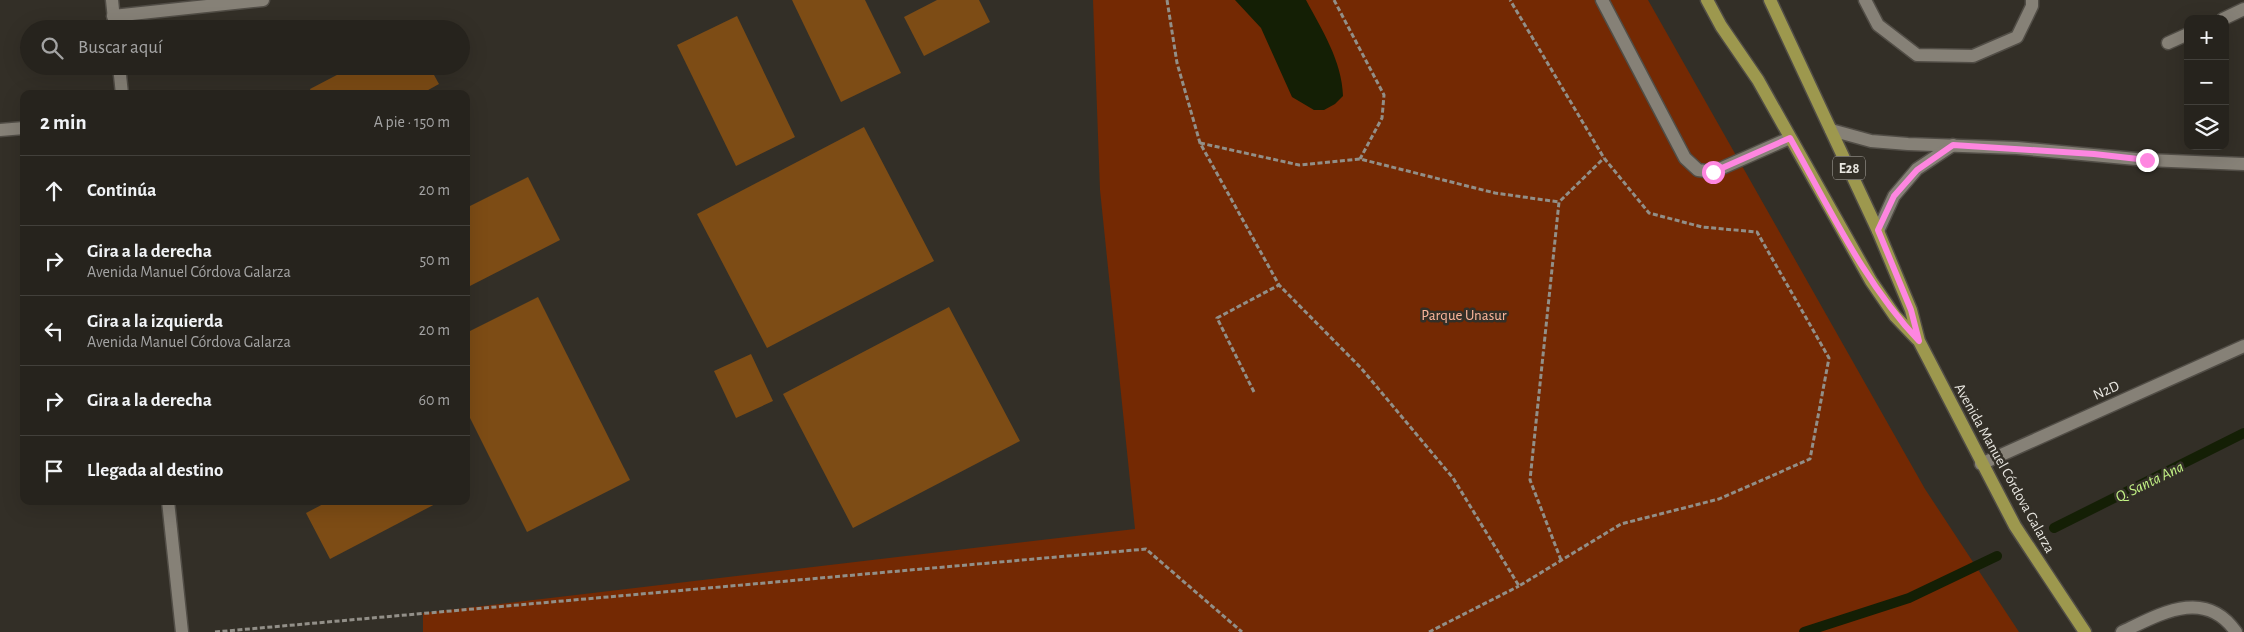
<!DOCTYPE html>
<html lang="es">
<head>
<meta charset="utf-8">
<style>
  :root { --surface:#26231d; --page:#322f2a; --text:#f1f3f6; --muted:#a4a4a4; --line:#42403b }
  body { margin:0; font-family:"Alegreya Sans",sans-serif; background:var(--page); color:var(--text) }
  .controls { position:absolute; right:15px; top:15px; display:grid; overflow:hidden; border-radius:10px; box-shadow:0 5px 20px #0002 }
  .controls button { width:45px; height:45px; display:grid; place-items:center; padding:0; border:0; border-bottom:1px solid var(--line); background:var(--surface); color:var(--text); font:25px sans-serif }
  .stop { position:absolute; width:15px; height:15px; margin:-11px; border:4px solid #fe86e0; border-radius:50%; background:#fff }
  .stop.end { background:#fe86e0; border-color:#fff; box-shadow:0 1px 5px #0008 }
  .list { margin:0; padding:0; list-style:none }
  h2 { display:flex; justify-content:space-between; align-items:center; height:65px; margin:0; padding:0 20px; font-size:21px }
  h2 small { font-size:16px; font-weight:400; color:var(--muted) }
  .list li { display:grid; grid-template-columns:32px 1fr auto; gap:15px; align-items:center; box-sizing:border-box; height:70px; padding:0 20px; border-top:1px solid var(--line) }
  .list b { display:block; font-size:19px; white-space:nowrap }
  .list p { margin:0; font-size:16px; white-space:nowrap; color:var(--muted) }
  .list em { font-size:16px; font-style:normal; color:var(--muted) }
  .icon { flex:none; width:28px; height:28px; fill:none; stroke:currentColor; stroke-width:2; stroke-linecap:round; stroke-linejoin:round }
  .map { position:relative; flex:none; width:2244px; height:632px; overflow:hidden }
  .search { position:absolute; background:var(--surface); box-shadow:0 5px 20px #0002; left:20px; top:20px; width:450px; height:55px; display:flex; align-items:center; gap:12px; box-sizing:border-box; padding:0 18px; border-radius:28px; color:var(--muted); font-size:19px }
  .panel { position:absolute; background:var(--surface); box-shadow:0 5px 20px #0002; left:20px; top:90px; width:450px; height:415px; border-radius:10px }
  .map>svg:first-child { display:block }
  .green { fill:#742903 }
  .water { fill:#141f05 }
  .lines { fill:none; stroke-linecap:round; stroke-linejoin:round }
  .stream { stroke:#141f05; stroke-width:10 }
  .building { fill:#7d4c15 }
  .minor-casing { stroke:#514d46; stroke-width:15 }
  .major-casing { stroke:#514d46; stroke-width:15 }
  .path { stroke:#928f88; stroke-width:3; stroke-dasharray:5 2.5; stroke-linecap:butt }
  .minor { stroke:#868177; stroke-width:12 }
  .major { stroke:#9d984e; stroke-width:12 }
  .route { stroke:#fe86e0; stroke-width:6 }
  .labels { text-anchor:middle; stroke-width:5; stroke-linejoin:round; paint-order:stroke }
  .shield { fill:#332f27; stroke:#b3b0aa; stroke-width:1 }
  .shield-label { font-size:14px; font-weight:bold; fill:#eae8e2 }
  .park-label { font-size:15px; fill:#fbb69b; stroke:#332f27 }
  .street-label { font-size:15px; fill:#eae8e2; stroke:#332f27 }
  .water-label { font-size:16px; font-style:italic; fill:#c4f486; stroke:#332f27 }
</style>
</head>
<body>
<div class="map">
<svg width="2244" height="632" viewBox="0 0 2244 632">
  <rect width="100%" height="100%" fill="#332f27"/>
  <!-- green -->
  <polygon class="green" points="1093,0 1648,0 1925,489 2019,632 423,632 423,613 1135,529 1100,190"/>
  <!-- water -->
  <path class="water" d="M1235 0H1306C1322 30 1342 61 1343 96L1335 104 1324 110H1314L1292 97 1261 28Z"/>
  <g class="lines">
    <!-- stream -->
    <g class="stream">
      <polyline points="2054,528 2244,433"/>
      <polyline points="1804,632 1909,598 1997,556"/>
    </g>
  </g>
  <!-- building -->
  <g class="building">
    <polygon points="792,0 865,0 901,73 841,102"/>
    <polygon points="937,0 979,0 990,22 924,56 904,17"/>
    <polygon points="737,16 795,137 736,166 677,45"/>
    <polygon points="354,66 429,66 439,84 421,94 312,94 310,89"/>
    <polygon points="864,127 934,261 767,348 697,214"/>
    <polygon points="528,177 560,240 466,288 466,208"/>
    <polygon points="538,297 630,480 527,532 466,410 466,333"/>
    <polygon points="949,307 1020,441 853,528 783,394"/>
    <polygon points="751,354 773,401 736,418 714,371"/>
    <polygon points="329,501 441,501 330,559 306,513"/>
  </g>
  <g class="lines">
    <defs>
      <g id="minor">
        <polyline points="112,0 115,29"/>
        <polyline points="1602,0 1685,158 1698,170 1713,172 1790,138"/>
        <polyline points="1865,0 1878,25 1917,55 1973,56 2017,37 2032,6 2032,0"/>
        <polyline points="113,16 263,0"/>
        <polyline points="2223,19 2244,9"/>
        <polyline points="2168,43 2188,34"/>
        <polyline points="119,66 122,94"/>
        <polyline points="0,130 24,128"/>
        <polyline points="1831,130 1871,141 1908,144 2017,148 2147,160 2244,164"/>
        <polyline points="1878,231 1894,196 1917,169 1953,145"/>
        <polyline points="1981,464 2244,346"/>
        <polyline points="168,501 182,632"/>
        <path d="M2122 632C2160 614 2205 587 2236 632"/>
      </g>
      <g id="major">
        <polyline points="1707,0 1721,26 1758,80 1871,281 1895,316 1917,339"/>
        <polyline points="1770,0 1878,231 1911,310 1919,341 2015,526 2085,632"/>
      </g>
    </defs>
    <!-- minor casing -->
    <use href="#minor" class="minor-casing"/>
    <!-- major casing -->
    <use href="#major" class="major-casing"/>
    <!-- path -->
    <g class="path">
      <polyline points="1167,0 1177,63 1200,143 1279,285 1361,368 1453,478 1519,586 1621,524 1719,499 1810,459 1829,358 1757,232 1702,227 1649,213 1604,158 1510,0"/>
      <polyline points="1334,0 1384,95 1382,118 1360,159"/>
      <polyline points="1200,143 1299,165 1360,159 1495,193 1559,202"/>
      <polyline points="1254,392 1217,318 1279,285"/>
      <polyline points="1561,560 1530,480 1559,202 1604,158"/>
      <polyline points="215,632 1146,549 1242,632"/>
      <polyline points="1429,632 1519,586"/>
    </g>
    <!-- minor -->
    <use href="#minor" class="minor"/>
    <!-- major -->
    <use href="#major" class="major"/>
  </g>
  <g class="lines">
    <!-- route -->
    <path class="route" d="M1713 172 1790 138C1829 207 1864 283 1919 341L1911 310 1878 230 1894 196 1917 170 1953 145 2094 154 2147 160"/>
  </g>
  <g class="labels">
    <!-- shield labels -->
    <rect class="shield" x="1833" y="156.5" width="32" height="23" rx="4"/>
    <g class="shield-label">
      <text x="1849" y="173">E28</text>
    </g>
    <!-- park labels -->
    <g class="park-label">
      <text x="1464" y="320">Parque Unasur</text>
    </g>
    <!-- street labels -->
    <g class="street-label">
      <text transform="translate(2106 390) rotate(-24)" y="5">N2D</text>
      <text transform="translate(2005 468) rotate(61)" y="5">Avenida Manuel Córdova Galarza</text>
    </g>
    <!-- water labels -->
    <g class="water-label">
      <text transform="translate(2149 481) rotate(-26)" y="6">Q. Santa Ana</text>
    </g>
  </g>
</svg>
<div class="controls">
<button>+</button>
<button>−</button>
<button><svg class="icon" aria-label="layers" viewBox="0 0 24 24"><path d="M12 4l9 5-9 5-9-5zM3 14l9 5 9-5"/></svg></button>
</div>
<div class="stop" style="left:1713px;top:172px"></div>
<div class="stop end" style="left:2147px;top:160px"></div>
<div class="search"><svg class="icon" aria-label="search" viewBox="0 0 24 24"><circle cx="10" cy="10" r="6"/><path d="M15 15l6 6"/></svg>Buscar aquí</div>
<section class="panel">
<h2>2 min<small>A pie · 150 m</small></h2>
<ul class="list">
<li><svg class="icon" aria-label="ahead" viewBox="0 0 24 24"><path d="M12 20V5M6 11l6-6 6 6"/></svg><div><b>Continúa</b></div><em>20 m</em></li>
<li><svg class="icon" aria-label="right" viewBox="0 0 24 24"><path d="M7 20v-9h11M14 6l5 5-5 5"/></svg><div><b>Gira a la derecha</b><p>Avenida Manuel Córdova Galarza</p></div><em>50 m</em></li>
<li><svg class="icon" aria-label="left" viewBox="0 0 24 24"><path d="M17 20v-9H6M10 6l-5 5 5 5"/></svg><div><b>Gira a la izquierda</b><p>Avenida Manuel Córdova Galarza</p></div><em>20 m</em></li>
<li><svg class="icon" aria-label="right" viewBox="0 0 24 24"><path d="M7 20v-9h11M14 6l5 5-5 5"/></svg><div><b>Gira a la derecha</b></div><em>60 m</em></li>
<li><svg class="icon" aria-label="arrive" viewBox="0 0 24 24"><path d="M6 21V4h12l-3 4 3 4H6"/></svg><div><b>Llegada al destino</b></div></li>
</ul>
</section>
</div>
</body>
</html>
